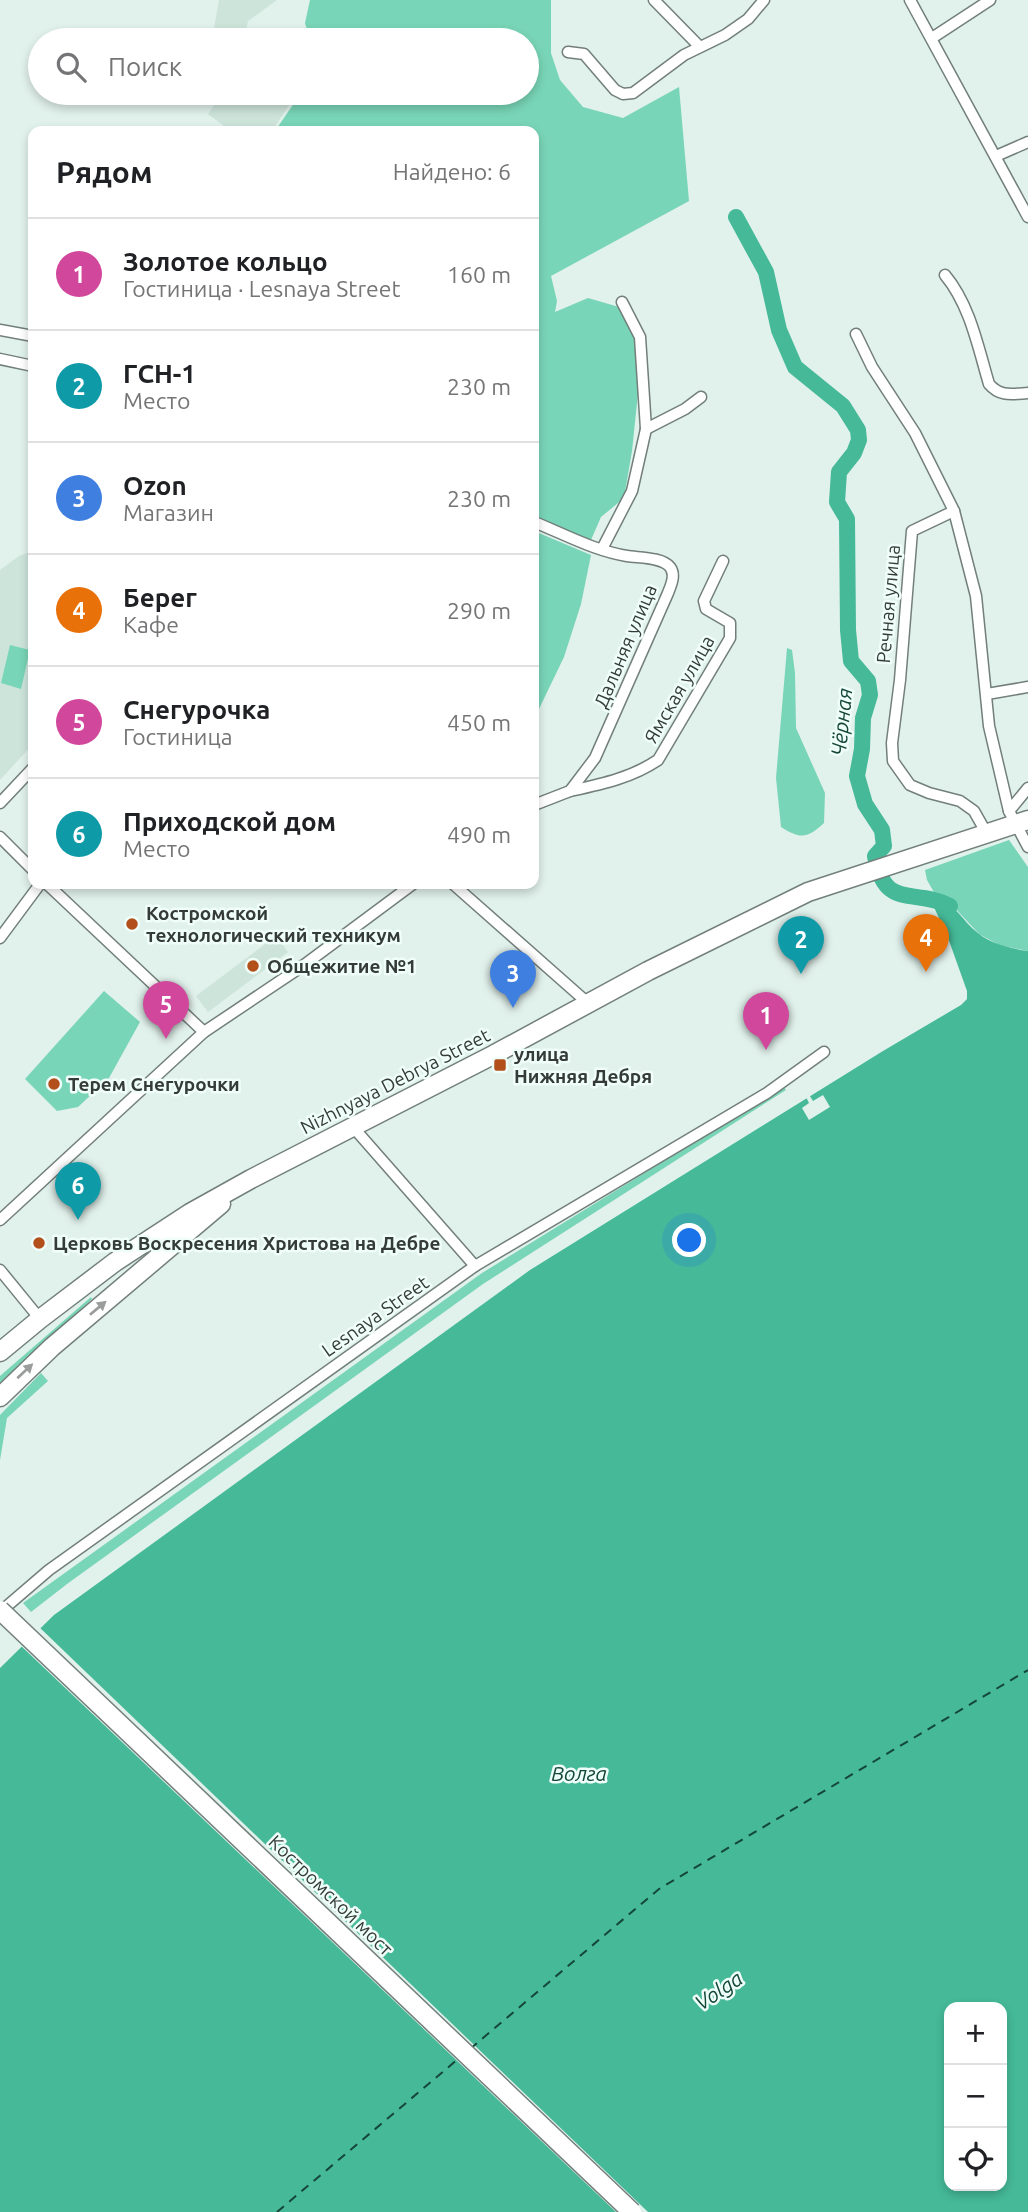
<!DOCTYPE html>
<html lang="ru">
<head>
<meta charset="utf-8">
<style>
  :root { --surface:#fff; --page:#f2f2f2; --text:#202124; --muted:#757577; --line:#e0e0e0; --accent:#b34f1b }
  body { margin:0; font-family:Ubuntu,sans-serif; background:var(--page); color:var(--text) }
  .controls { position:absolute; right:21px; bottom:21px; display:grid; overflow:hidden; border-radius:14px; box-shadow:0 4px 10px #0003 }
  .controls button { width:63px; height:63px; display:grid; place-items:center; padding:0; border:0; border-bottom:2px solid var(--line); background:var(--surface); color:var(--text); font:35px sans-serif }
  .you { position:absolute; left:690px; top:1241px; width:24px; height:24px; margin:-18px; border:5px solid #fff; border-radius:50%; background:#1a73e8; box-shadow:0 0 0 10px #1a73e833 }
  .badge { display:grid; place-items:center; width:46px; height:46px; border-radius:50%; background:var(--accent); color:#fff; font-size:23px; font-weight:700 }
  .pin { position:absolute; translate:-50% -58px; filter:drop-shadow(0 2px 4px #0008) }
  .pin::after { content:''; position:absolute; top:37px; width:24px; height:21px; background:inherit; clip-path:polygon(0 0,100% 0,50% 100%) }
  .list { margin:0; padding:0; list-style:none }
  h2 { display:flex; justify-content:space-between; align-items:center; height:91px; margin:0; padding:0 28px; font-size:30px }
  h2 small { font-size:23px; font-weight:400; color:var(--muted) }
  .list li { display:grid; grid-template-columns:46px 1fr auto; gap:21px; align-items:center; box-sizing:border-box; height:112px; padding:0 28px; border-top:2px solid var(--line) }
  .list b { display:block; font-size:26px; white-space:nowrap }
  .list p { margin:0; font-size:23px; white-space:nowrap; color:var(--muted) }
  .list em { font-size:23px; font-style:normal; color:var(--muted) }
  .icon { flex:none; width:38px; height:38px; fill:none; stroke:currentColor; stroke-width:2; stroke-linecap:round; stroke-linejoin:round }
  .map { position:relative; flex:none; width:1028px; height:2212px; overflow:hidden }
  .search { position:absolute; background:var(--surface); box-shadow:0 4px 10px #0003; left:28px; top:28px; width:511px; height:77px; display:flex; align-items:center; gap:18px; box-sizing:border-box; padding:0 24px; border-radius:38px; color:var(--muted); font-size:26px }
  .panel { position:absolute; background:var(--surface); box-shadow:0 4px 10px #0003; left:28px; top:126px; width:511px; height:763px; border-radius:14px }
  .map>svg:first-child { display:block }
  .built { fill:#cde4db }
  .green { fill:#79d5b7 }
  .water { fill:#45b998; fill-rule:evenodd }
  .pier { fill:#e1f1eb }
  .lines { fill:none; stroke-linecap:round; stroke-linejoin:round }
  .river { stroke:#45b998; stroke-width:16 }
  .ferry { stroke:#154739; stroke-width:2; stroke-dasharray:9 7; stroke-linecap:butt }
  .street-casing { stroke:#727f7a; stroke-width:13 }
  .highway-casing { stroke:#727f7a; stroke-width:21 }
  .street { stroke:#fff; stroke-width:10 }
  .highway { stroke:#fff; stroke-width:18 }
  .highway-bridge-casing { stroke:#727f7a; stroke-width:21; stroke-linecap:butt }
  .highway-bridge { stroke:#fff; stroke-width:18 }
  .oneway { fill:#9a9d9c }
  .poi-dot { fill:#b34f1b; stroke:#effef8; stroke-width:2.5 }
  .labels { text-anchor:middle; stroke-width:5; stroke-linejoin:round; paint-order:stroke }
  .street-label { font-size:19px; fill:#353b39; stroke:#effef8 }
  .poi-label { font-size:19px; font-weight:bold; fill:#353b39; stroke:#effef8; text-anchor:start }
  .water-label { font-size:21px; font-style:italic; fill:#154739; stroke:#effef8 }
</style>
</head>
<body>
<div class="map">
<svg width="1028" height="2212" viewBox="0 0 1028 2212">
  <rect width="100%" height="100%" fill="#e1f1eb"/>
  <!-- built -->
  <g class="built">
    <polygon points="219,0 277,0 248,21 244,40 212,40"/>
    <polygon points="222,93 297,93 272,131 257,131 251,127 248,131 224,131 225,127 208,114"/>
    <polygon points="33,551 33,744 0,780 0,570 19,556"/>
    <polygon points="276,936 288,952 208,1012 196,996"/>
  </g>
  <!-- green -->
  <g class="green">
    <polygon points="310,0 551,0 551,53 560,80 583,107 623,118 679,87 689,201 551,276 557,301 555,312 588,298 619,307 634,338 639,384 632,451 624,498 601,517 591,540 534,518 534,131 275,131 301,93 527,93 527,40 310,40 305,23"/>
    <polygon points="534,531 591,555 581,604 564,657 538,711 534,715"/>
    <polygon points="10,645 30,650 21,689 1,683"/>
    <path d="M787 648 792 650 795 673 796 728 825 793 824 823C807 839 800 839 781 827L776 778Z"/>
    <polygon points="1009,840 1028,867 1028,951 999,945 979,934 953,906 935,894 927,880 925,870"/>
    <polygon points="104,991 140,1022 109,1078 78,1107 57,1111 25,1079"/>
    <polygon points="784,1087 786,1090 483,1284 67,1584 31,1612 23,1603 482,1273"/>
    <polygon points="91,1297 92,1299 0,1383 0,1376"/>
    <polygon points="41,1373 48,1381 7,1418 0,1460 0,1415"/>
  </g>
  <!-- water -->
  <path class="water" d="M935 894C952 902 959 915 972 928 987 943 1008 948 1028 951V2212H0V1668L54 1615 530 1270 883 1051 961 1005 967 999V991L947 935 932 903 931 897ZM949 2007H1002V2186H949Z"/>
  <!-- pier -->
  <g class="pier">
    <polygon points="808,1093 813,1101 823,1095 830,1107 809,1120 802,1108 809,1103 805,1095"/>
    <polygon points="37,1625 648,2212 616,2212 19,1644"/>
  </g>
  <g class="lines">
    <!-- river -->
    <path class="river" d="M736 217 766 272 779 330 795 367 843 406 858 430 859 440 854 453 839 472 837 502 847 519 848 630 851 661 868 681 870 695 863 718 862 749 857 776 865 804 882 830 884 846 875 856C885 912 914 887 950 906"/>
    <!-- ferry -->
    <g class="ferry">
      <polyline points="470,2049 659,1889 1028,1670"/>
      <polyline points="277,2212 458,2059"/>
    </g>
    <defs>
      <g id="street">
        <polyline points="654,0 699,46"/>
        <polyline points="910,0 1028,217"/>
        <polyline points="932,38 990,0"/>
        <polyline points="568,52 584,54 615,90 623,94 633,93 684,55 725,35 748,19 764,0"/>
        <polyline points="996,156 1028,142"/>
        <path d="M945 275C970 305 978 347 989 384 1000 397 1012 394 1028 393"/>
        <polyline points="0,330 33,336"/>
        <polyline points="856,334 872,367 915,433 954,511 912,531 900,680 892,743 893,761 910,785 929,793 960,801 974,811 987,834"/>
        <polyline points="0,359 33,366"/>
        <polyline points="646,429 685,409 701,397"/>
        <polyline points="954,511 976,596 989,726 1009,811 1028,847"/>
        <path d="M534 522C564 534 595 551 627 556 639 558 662 557 670 567 676 575 671 585 668 593L595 758 570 791 534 805"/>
        <polyline points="602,549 632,491 646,429 640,337 622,302"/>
        <polyline points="987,694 1028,687"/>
        <path d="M570 791C602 784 631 778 658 760L730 638V623L706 609 704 601 723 561"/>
        <polyline points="0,803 33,768"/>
        <polyline points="1009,811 1028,788"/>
        <polyline points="0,837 33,870"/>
        <polyline points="47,884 204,1032"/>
        <polyline points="453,884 589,1004"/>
        <polyline points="0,938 40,884"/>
        <polyline points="353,1127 475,1266"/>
        <polyline points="0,1220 204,1032 304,965 413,884"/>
        <polyline points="0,1270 40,1319"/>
        <polyline points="0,1612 49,1570 475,1266 767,1093 824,1052"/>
      </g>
      <g id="highway">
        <polyline points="0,1352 40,1319 115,1262 190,1213 251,1179 493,1055 648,971 808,892 1028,820"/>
        <polyline points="0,1397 52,1347 221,1204"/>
      </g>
    </defs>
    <!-- street casing -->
    <use href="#street" class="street-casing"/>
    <!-- highway casing -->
    <use href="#highway" class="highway-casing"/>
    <!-- street -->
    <use href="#street" class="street"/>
    <!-- highway -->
    <use href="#highway" class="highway"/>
    <defs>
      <polyline id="highway-bridge" points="0,1610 632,2212"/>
    </defs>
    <!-- highway-bridge casing -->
    <use href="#highway-bridge" class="highway-bridge-casing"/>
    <!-- highway-bridge -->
    <use href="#highway-bridge" class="highway-bridge"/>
  </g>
  <!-- one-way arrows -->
  <defs><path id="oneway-solid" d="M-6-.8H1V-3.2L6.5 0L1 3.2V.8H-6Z" transform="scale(1.75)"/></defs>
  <g class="oneway">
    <use href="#oneway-solid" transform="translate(98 1308) rotate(-40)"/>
    <use href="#oneway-solid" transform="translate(25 1371) rotate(-43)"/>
  </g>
  <!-- markers -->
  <g class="poi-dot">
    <circle cx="132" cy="924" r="7"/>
    <circle cx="253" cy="966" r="7"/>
    <rect x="493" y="1058" width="14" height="14" rx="3.5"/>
    <circle cx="54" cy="1084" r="7"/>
    <circle cx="39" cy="1243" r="7"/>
  </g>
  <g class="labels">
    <!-- street labels -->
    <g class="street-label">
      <text transform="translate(888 604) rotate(-85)" y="7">Речная улица</text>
      <text transform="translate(625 646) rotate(-67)" y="7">Дальняя улица</text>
      <text transform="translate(679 689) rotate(-60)" y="7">Ямская улица</text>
      <text transform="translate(395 1081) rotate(-27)" y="7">Nizhnyaya Debrya Street</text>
      <text transform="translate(375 1316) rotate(-35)" y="7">Lesnaya Street</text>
      <text transform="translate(331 1895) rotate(44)" y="7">Костромской мост</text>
    </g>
    <!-- poi labels -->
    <g class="poi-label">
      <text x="146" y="920">Костромской<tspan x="146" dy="22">технологический техникум</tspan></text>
      <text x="267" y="973">Общежитие №1</text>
      <text x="514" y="1061">улица<tspan x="514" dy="22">Нижняя Дебря</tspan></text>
      <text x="68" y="1091">Терем Cнегурочки</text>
      <text x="53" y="1250">Церковь Воскресения Христова на Дебре</text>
    </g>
    <!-- water labels -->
    <g class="water-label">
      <text transform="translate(842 722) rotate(-84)" y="7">Чёрная</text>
      <text x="579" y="1781">Волга</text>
      <text transform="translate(719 1991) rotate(-34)" y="7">Volga</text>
    </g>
  </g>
</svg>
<div class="controls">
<button>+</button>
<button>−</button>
<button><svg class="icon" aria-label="locate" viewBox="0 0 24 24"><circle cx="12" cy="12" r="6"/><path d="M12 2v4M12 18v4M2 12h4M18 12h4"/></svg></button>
</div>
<div class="you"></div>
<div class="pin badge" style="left:766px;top:1050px;background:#d1479c">1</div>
<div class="pin badge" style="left:801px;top:974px;background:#0f9aa8">2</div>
<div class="pin badge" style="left:513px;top:1008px;background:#3f7fe0">3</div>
<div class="pin badge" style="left:926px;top:972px;background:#e8710a">4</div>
<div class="pin badge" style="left:166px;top:1039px;background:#d1479c">5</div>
<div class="pin badge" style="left:78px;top:1220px;background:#0f9aa8">6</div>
<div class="search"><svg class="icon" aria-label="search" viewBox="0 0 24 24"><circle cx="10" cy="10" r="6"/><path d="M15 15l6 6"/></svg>Поиск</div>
<section class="panel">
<h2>Рядом<small>Найдено: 6</small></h2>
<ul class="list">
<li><span class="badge" style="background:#d1479c">1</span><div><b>Золотое кольцо</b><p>Гостиница · Lesnaya Street</p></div><em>160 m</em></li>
<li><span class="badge" style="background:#0f9aa8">2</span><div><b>ГСН-1</b><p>Место</p></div><em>230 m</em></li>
<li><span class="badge" style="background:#3f7fe0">3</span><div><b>Ozon</b><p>Магазин</p></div><em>230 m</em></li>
<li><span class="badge" style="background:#e8710a">4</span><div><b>Берег</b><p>Кафе</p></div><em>290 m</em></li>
<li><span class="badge" style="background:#d1479c">5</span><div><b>Снегурочка</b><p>Гостиница</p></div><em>450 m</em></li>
<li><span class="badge" style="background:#0f9aa8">6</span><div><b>Приходской дом</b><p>Место</p></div><em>490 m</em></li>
</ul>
</section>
</div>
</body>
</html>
